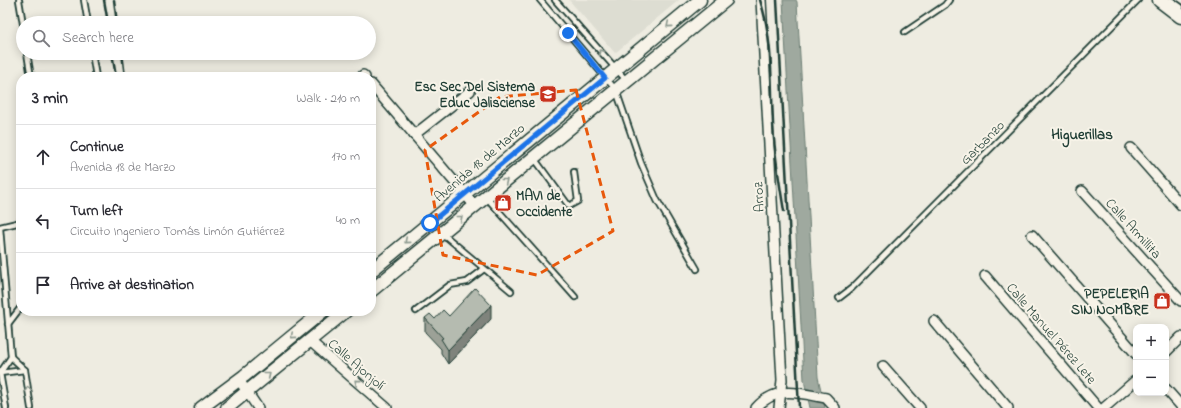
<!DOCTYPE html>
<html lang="en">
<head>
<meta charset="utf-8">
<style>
  :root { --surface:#fff; --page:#f7f7f7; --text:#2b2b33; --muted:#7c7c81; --line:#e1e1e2 }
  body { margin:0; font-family:"Indie Flower",sans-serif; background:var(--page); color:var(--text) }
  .controls { position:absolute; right:12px; bottom:12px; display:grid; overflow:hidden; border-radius:8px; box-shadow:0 2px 10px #0003 }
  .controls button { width:36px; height:36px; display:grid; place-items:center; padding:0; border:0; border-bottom:1px solid var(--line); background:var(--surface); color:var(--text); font:20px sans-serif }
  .stop { position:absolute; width:12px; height:12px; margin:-9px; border:3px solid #1a73e8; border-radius:50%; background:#fff }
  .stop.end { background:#1a73e8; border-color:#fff; box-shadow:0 1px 4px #0008 }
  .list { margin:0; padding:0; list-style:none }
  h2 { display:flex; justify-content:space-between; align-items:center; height:52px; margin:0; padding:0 16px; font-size:17px }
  h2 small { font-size:13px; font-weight:400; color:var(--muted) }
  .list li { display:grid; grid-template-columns:26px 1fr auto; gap:12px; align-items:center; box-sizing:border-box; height:64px; padding:0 16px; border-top:1px solid var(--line) }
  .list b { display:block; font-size:15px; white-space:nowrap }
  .list p { margin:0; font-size:13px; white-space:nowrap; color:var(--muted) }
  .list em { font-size:13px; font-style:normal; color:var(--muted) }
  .icon { flex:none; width:22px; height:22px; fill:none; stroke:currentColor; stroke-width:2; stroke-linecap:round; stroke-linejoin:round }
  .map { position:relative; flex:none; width:1181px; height:408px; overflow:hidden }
  .search { position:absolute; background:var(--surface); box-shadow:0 2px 10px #0003; left:16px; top:16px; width:360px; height:44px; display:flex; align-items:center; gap:10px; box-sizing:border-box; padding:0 14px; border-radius:22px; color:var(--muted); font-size:15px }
  .panel { position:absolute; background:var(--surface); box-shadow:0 2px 10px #0003; left:16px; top:72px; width:360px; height:244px; border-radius:16px }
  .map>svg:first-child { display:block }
  .built { fill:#ddddd2 }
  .water { fill:#9fa99f; stroke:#6c7e74 }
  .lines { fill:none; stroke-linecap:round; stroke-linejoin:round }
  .lane-casing { stroke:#1f3d34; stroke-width:8 }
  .street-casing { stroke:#1f3d34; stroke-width:12 }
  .secondary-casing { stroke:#1f3d34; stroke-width:15 }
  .primary-casing { stroke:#1f3d34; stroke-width:17 }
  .lane { stroke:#f7f3e8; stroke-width:4.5 }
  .street { stroke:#f7f3e8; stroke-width:9 }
  .secondary { stroke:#f7f3e8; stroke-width:12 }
  .primary { stroke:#f7f3e8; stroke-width:14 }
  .rail { stroke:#1f3d34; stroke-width:2.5 }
  .wall { fill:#9ca197; stroke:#1f3d34 }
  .shaded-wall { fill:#7f837b; stroke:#1f3d34 }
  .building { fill:#b5bbb0; stroke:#1f3d34 }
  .oneway { stroke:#8b988e }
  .route { stroke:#1a73e8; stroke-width:5 }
  .marked { fill:none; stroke:#e8590c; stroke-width:3; stroke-dasharray:8 5; stroke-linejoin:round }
  .labels { text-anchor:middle; stroke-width:4; stroke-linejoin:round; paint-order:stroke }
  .poi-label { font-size:14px; font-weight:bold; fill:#1f3d34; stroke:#f7f3e8; text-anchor:end }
  .street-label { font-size:14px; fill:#1f3d34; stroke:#f7f3e8 }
  .neighbourhood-label { font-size:15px; font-weight:bold; fill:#1f3d34; stroke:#f7f3e8 }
</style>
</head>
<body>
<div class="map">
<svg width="1181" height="408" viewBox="0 0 1181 408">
  <rect width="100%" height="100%" fill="#eeece1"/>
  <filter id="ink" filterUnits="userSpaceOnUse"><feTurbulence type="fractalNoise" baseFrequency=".025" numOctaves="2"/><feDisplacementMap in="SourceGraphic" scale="8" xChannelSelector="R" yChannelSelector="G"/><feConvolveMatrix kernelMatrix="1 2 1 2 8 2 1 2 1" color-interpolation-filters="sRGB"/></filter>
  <g filter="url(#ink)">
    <!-- built -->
    <polygon class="built" points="569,0 679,0 615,53"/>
    <!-- water -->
    <polygon class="water" points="783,0 796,0 797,2 818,377 825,408 810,408 804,380"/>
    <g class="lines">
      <defs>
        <g id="lane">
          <polyline points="19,0 23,24"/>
          <polyline points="84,0 88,23"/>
          <polyline points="540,0 616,90 641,163 657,200 697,269"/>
          <polyline points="555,0 626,80"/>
          <polyline points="1171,0 1181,7"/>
          <polyline points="905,32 945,5 949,0"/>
          <polyline points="27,53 31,77"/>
          <polyline points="92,53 96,77"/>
          <polyline points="534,158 569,206 578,201 574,172"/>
          <polyline points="487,198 575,297"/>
          <polyline points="0,227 21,222"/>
          <polyline points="0,228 11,357 0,373 6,408"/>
          <polyline points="443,234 511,291"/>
          <polyline points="839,298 852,288 1138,0"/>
          <polyline points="416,311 450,285 467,282 484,269"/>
          <polyline points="8,324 21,307"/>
          <polyline points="11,357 25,370 31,408"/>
          <polyline points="0,373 25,370"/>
        </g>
        <g id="street">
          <polyline points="761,0 782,380 779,408"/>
          <polyline points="363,75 365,77"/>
          <polyline points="371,84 475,206"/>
          <polyline points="414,135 470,91"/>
          <polyline points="1131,148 1181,205"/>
          <polyline points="1082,191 1181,301"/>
          <polyline points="1032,235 1136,354"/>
          <polyline points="985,276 1098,408"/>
          <polyline points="934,321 1008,408"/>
          <polyline points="310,341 387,408"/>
          <polyline points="1166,352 1181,337"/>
          <polyline points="883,366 920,408"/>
          <polyline points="239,380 258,408"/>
          <polyline points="1166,389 1181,406"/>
          <path d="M756 408C776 385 799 393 826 398L835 408"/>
          <polyline points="1104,408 1136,380"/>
        </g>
        <g id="secondary">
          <polyline points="371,271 700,0"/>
          <polyline points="371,291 726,0"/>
          <polyline points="201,408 244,376 323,311"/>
          <polyline points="227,408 346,311"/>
        </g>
        <polyline id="primary" points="1160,0 1181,16"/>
      </defs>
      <!-- lane casing -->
      <use href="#lane" class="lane-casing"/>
      <!-- street casing -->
      <use href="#street" class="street-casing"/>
      <!-- secondary casing -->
      <use href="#secondary" class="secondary-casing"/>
      <!-- primary casing -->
      <use href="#primary" class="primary-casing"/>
      <!-- lane -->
      <use href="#lane" class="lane"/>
      <!-- street -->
      <use href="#street" class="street"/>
      <!-- secondary -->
      <use href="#secondary" class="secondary"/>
      <!-- primary -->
      <use href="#primary" class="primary"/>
      <!-- rail -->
      <g class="rail">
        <polyline points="104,0 108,23"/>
        <polyline points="114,0 117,23"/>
        <path d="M760 0C775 45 770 92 774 139 776 163 780 187 784 211"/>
        <polyline points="777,0 799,408"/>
        <polyline points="112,53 116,77"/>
        <polyline points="122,53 125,77"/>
      </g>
    </g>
    <!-- wall -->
    <polygon class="wall" points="449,316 491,319 448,364 441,353 441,349 425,332 425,318 435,319"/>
    <!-- shaded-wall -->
    <polygon class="shaded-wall" points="491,305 491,319 448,364 448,350"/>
    <!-- building -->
    <polygon class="building" points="475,288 491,305 448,350 441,339 443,338 425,318 430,314 435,319 443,310 449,316"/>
    <!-- one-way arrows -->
    <defs><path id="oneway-chevron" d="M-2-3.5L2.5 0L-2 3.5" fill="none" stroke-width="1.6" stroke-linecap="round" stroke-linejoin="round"/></defs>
    <g class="oneway">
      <use href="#oneway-chevron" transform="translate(669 25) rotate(140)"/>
      <use href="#oneway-chevron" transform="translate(601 52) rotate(-131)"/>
      <use href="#oneway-chevron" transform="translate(505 181) rotate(-39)"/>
      <use href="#oneway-chevron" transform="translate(460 218) rotate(-39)"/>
      <use href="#oneway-chevron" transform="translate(407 241) rotate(140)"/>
      <use href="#oneway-chevron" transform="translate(293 336) rotate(140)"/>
      <use href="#oneway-chevron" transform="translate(268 375) rotate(-39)"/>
      <use href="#oneway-chevron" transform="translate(357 382) rotate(-139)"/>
      <use href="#oneway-chevron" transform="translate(28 389) rotate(-100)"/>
    </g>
  </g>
  <g class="lines" filter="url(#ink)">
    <!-- route -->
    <polyline class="route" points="430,223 605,78 568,33"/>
  </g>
  <!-- marked area -->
  <path class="marked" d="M576 90 613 231 537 275 443 255 425 150 500 97Z"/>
  <!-- icons -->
  <defs>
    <symbol id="school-square" viewBox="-11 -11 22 22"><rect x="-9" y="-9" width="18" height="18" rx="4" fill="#c8321e" stroke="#f7f3e8"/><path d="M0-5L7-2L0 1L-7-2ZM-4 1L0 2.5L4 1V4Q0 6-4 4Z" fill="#fff"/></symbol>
    <symbol id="shop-square" viewBox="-11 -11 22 22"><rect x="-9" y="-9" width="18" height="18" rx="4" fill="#c8321e" stroke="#f7f3e8"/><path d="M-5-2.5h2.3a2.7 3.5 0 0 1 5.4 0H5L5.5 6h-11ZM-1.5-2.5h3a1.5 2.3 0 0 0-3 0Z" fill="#fff"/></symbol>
  </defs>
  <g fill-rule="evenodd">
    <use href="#school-square" x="538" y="84" width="20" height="20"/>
    <use href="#shop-square" x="493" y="193" width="20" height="20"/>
    <use href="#shop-square" x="1152" y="291" width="20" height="20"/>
  </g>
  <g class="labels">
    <!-- poi labels -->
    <g class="poi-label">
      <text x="535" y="91">Esc Sec Del Sistema<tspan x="535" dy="16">Educ Jalisciense</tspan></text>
      <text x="516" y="200" text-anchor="start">MAVI de<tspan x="516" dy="16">Occidente</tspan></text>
      <text x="1149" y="298">PEPELERIA<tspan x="1149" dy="16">SIN NOMBRE</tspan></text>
    </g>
    <!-- street labels -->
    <g class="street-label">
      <text transform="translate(982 142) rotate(-45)" y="5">Garbanzo</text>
      <text transform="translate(479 162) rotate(-40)" y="5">Avenida 18 de Marzo</text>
      <text transform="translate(758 197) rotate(-93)" y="5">Arroz</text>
      <text transform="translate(1134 228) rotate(48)" y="5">Calle Armillita</text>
      <text transform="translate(1052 333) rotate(49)" y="5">Calle Manuel Pérez Lete</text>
      <text transform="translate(357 364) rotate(41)" y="5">Calle Ajonjolí</text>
    </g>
    <!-- neighbourhood labels -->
    <g class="neighbourhood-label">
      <text x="1082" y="139">Higuerillas</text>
    </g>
  </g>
</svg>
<div class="controls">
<button>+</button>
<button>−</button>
</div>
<div class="stop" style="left:430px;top:223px"></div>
<div class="stop end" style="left:568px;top:33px"></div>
<div class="search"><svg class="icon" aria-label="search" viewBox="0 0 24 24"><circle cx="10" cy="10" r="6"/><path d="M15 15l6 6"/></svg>Search here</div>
<section class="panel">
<h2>3 min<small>Walk · 210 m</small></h2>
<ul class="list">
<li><svg class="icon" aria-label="ahead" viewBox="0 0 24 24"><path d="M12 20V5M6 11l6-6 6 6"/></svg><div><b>Continue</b><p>Avenida 18 de Marzo</p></div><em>170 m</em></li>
<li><svg class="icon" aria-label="left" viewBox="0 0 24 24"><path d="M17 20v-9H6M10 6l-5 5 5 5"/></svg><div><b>Turn left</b><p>Circuito Ingeniero Tomás Limón Gutiérrez</p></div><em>40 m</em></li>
<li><svg class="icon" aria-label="arrive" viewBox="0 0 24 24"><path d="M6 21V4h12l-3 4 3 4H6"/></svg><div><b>Arrive at destination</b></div></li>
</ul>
</section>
</div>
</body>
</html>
